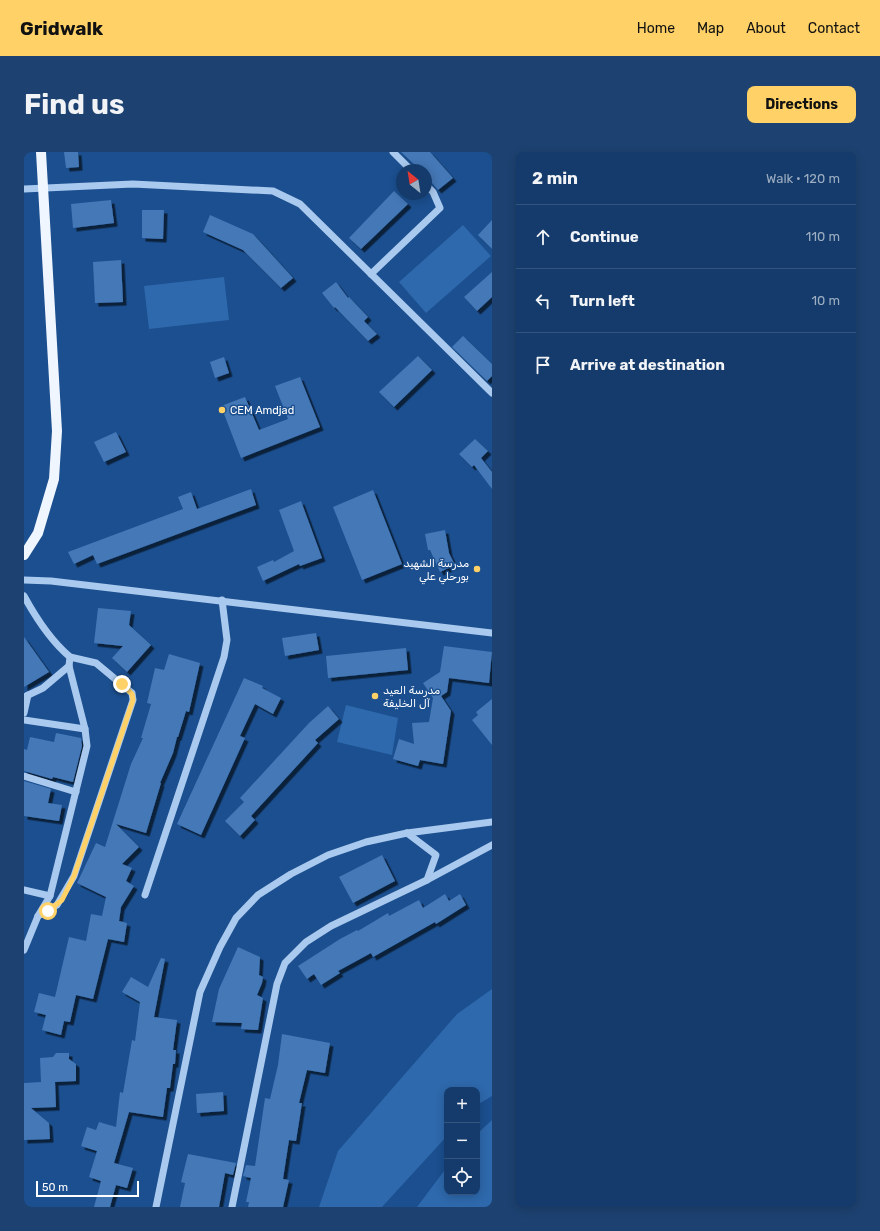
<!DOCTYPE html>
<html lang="en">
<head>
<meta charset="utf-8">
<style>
  :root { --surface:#143b6b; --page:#1d4271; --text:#f1f3f6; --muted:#9dadc1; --line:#33557e; --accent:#ffd166 }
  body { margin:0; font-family:Rubik,"Noto Sans Arabic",sans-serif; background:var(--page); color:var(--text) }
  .controls { position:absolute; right:12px; bottom:12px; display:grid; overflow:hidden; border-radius:8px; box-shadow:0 2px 10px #0003 }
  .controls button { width:36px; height:36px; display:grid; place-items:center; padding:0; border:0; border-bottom:1px solid var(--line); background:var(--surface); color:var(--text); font:20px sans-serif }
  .compass { position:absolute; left:372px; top:12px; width:36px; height:36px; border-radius:50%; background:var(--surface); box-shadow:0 2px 10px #0003; rotate:330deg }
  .scale { position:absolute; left:12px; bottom:10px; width:103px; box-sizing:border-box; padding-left:4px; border:2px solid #fff; border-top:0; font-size:11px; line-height:14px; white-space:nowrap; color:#fff; -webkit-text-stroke:3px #1b4f8f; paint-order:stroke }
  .stop { position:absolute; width:12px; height:12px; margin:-9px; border:3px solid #ffd166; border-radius:50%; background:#fff }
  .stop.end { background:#ffd166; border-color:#fff; box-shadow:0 1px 4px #0008 }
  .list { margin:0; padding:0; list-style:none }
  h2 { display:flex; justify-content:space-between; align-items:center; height:52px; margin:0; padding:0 16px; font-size:17px }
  h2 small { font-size:13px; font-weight:400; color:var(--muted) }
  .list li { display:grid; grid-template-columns:26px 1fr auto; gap:12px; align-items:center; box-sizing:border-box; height:64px; padding:0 16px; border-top:1px solid var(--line) }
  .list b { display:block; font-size:15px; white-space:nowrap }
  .list em { font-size:13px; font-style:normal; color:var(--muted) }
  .icon { flex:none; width:22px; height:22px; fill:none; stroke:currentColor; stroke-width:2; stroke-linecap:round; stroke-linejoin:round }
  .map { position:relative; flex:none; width:468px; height:1055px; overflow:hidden; border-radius:8px }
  header { display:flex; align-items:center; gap:24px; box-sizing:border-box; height:56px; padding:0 20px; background:var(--accent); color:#111 }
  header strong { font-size:19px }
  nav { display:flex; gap:22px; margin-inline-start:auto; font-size:14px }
  .intro { display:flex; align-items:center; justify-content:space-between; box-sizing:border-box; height:96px; padding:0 24px }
  h1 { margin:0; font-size:28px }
  .button { padding:10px 18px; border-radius:8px; background:var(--accent); color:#111; font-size:14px; font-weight:700 }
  main { display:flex; gap:24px; padding:0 24px }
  aside { flex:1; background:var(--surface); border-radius:8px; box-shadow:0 2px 10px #0003 }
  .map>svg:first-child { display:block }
  .green { fill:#2e69ad }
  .building { fill:#4478b7; filter:url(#shadow) }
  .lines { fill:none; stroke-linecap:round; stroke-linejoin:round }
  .minor { stroke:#a9c9ee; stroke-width:7 }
  .major { stroke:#f0f6ff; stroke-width:10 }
  .route { stroke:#ffd166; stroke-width:5 }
  .poi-dot { fill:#ffd166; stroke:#1b4f8f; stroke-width:1.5 }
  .labels { text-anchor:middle; stroke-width:3; stroke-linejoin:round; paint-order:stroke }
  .poi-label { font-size:11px; fill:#fff; stroke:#1b4f8f; text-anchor:start }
</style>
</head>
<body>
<header>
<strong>Gridwalk</strong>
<nav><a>Home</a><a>Map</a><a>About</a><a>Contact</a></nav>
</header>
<div class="intro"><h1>Find us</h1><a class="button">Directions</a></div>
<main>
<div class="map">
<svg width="468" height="1055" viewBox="0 0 468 1055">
  <defs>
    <filter id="shadow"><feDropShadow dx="3.5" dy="3.5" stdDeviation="0" flood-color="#0009"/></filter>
  </defs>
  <rect width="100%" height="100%" fill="#1b4f8f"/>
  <!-- green -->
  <g class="green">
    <polygon points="439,73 467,104 402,161 375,130"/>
    <polygon points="200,125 205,168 125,177 120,134"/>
    <polygon points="322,553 374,566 368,603 313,590"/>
    <polygon points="468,837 468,944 453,953 453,938 423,938 423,984 358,1055 295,1055 314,999 433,862"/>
    <polygon points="468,968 468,1055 393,1055 423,1015 423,1040 453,1040 453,982"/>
  </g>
  <!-- building -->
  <g class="building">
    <polygon points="40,0 54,0 55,15 42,16"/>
    <polygon points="377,0 406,0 429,26 414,38 402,24 402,18 396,18"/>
    <polygon points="370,39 384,52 337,97 325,86"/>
    <polygon points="87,48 90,71 49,76 47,52"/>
    <polygon points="118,58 140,58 139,87 118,86"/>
    <polygon points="186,63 229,82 269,126 257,136 219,98 179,80"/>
    <polygon points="468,68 468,97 454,83"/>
    <polygon points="97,108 99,150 71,151 69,110"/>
    <polygon points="468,120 468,145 453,159 440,145"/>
    <polygon points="312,130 324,146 325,145 344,165 340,169 353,182 344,189 311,155 310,156 298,141"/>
    <polygon points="439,184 468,212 468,224 463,229 428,195"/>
    <polygon points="394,204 408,218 370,255 355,240"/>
    <polygon points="200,205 205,221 191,226 186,210"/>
    <polygon points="276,225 296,275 217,306 197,254 221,245 235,278 264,267 251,234"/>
    <polygon points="92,280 102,300 80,310 70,290"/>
    <polygon points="451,287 464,299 457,306 468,320 468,337 450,313 448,315 435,302"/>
    <polygon points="227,337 232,353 73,412 69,403 50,412 44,400 159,357 154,345 167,340 173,357"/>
    <polygon points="349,338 378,412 338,428 309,355"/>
    <polygon points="277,349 298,406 276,414 275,412 239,429 233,415 249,408 250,410 270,399 255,358"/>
    <polygon points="421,378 425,401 431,413 416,420 406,398 404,398 401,382"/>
    <polygon points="74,456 107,459 105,473 127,493 103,520 88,506 99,494 70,491"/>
    <polygon points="292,481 295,498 261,504 258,486"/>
    <polygon points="0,485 25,520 0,535"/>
    <polygon points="420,494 468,500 465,531 425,526 423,540 417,544 427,559 419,612 396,608 394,614 369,607 375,587 390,592 388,571 405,570 409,546 399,531 416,520"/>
    <polygon points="382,496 384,518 304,526 302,504"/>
    <polygon points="145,502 176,511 165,560 162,559 154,585 153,585 149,601 136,631 137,631 122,681 92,672 115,695 98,712 108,716 102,729 110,734 97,755 95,769 103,771 100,790 84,787 69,847 52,843 46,870 40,869 37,883 18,878 22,863 10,860 15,841 31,845 45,785 62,789 67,762 78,764 82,745 53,731 72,691 81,695 107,612 119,586 117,586 127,552 123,551 131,516 140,518"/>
    <polygon points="220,526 239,534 238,536 257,546 249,562 231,552 216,584 221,586 177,683 153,672"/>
    <polygon points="468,547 468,593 448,568 454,563 452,560"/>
    <polygon points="304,554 315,567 291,588 294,591 227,664 231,668 216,684 201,669 220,650 216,646 285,571"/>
    <polygon points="32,581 57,586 58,594 49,630 29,625 28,627 0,619 0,597 3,598 6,585 30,590"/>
    <polygon points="0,629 27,637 24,651 38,653 35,669 0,664"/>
    <polygon points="358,703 371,729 329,751 315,725"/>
    <polygon points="421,742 425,749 436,742 442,753 412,772 411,770 349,805 347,801 314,819 316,821 297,833 290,822 283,827 274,814 316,787 333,778 334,779 364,761 365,764 395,748 399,756"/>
    <polygon points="214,795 236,805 235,823 239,825 238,831 233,843 239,846 234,878 217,877 218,871 188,870 195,837"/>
    <polygon points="137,806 141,807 130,865 153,868 149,898 152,898 151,912 149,912 146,936 143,936 139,965 105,960 90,1011 109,1016 103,1036 92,1033 86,1055 70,1055 77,1029 65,1025 73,999 57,994 63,975 72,978 75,970 92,975 96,940 99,941 108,888 111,889 116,850 98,840 107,825 124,835"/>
    <polygon points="258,882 306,891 301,921 283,918 275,951 278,951 272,989 265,988 259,1027 265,1028 259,1055 224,1055 225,1050 222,1050 227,1026 219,1024 222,1013 231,1014 241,946 246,947 254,913"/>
    <polygon points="32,901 45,901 45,907 52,912 52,929 31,930 32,955 7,956 25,971 26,987 0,988 0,931 17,930 16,906 29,905"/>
    <polygon points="199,940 200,959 173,961 172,942"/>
    <polygon points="164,1002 212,1011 209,1023 201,1021 195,1055 156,1055 161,1031 157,1030"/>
  </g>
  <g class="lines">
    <!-- minor -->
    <g class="minor">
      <polyline points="369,0 387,18"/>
      <polyline points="0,37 109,32 249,39 276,52 468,241"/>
      <polyline points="347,122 416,56 409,40 402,33"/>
      <polyline points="0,428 27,429 468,481"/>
      <path d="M0 444C12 466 27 489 46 505L45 514 61 577 63 594 26 744 14 764 0 798"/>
      <polyline points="0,545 19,536 45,514"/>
      <polyline points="0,561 4,543"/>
      <polyline points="0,568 61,577"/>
      <polyline points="0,624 52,640"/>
      <polyline points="383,681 412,703 403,728"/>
      <polyline points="0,738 26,744"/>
      <polyline points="121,743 200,505 203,488 198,448"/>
      <polyline points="14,764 33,753 50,724 109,548 108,541 72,511 46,505"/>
      <polyline points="132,1055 176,840 196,795 212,766 234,743 267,722 304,703 342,690 383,681 468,670"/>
      <polyline points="208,1055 253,832 261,811 282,790 307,774 403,728 468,693"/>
    </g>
    <!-- major -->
    <polyline class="major" points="0,403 14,381 30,327 33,279 17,0"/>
  </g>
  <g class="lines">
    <!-- route -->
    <polyline class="route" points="24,759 38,748 50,724 109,548 108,542 98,532"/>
  </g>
  <!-- markers -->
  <g class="poi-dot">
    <circle cx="198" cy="258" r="4"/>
    <circle cx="453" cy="417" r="4"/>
    <circle cx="351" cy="544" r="4"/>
  </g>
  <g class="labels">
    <!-- poi labels -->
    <g class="poi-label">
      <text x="206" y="262">CEM Amdjad</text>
      <text x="445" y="415" text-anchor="end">مدرسة الشهيد<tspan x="445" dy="13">بورحلي علي</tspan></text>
      <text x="359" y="542">مدرسة العيد<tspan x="359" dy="13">آل الخليفة</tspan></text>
    </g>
  </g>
</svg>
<div class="controls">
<button>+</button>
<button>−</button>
<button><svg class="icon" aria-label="locate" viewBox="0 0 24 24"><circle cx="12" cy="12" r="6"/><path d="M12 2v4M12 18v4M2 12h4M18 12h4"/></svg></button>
</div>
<svg class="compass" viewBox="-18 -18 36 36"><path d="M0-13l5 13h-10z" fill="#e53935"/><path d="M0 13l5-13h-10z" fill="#9dadc1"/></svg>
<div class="scale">50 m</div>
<div class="stop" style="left:24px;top:759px"></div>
<div class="stop end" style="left:98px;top:532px"></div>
</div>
<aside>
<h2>2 min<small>Walk · 120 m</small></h2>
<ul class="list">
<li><svg class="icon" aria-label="ahead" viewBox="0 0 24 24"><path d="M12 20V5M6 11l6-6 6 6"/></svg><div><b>Continue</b></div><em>110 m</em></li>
<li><svg class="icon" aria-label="left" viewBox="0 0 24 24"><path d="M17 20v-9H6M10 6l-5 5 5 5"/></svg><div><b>Turn left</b></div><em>10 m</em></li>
<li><svg class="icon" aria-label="arrive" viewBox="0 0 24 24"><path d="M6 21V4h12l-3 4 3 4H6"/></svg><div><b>Arrive at destination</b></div></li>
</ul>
</aside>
</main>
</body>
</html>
